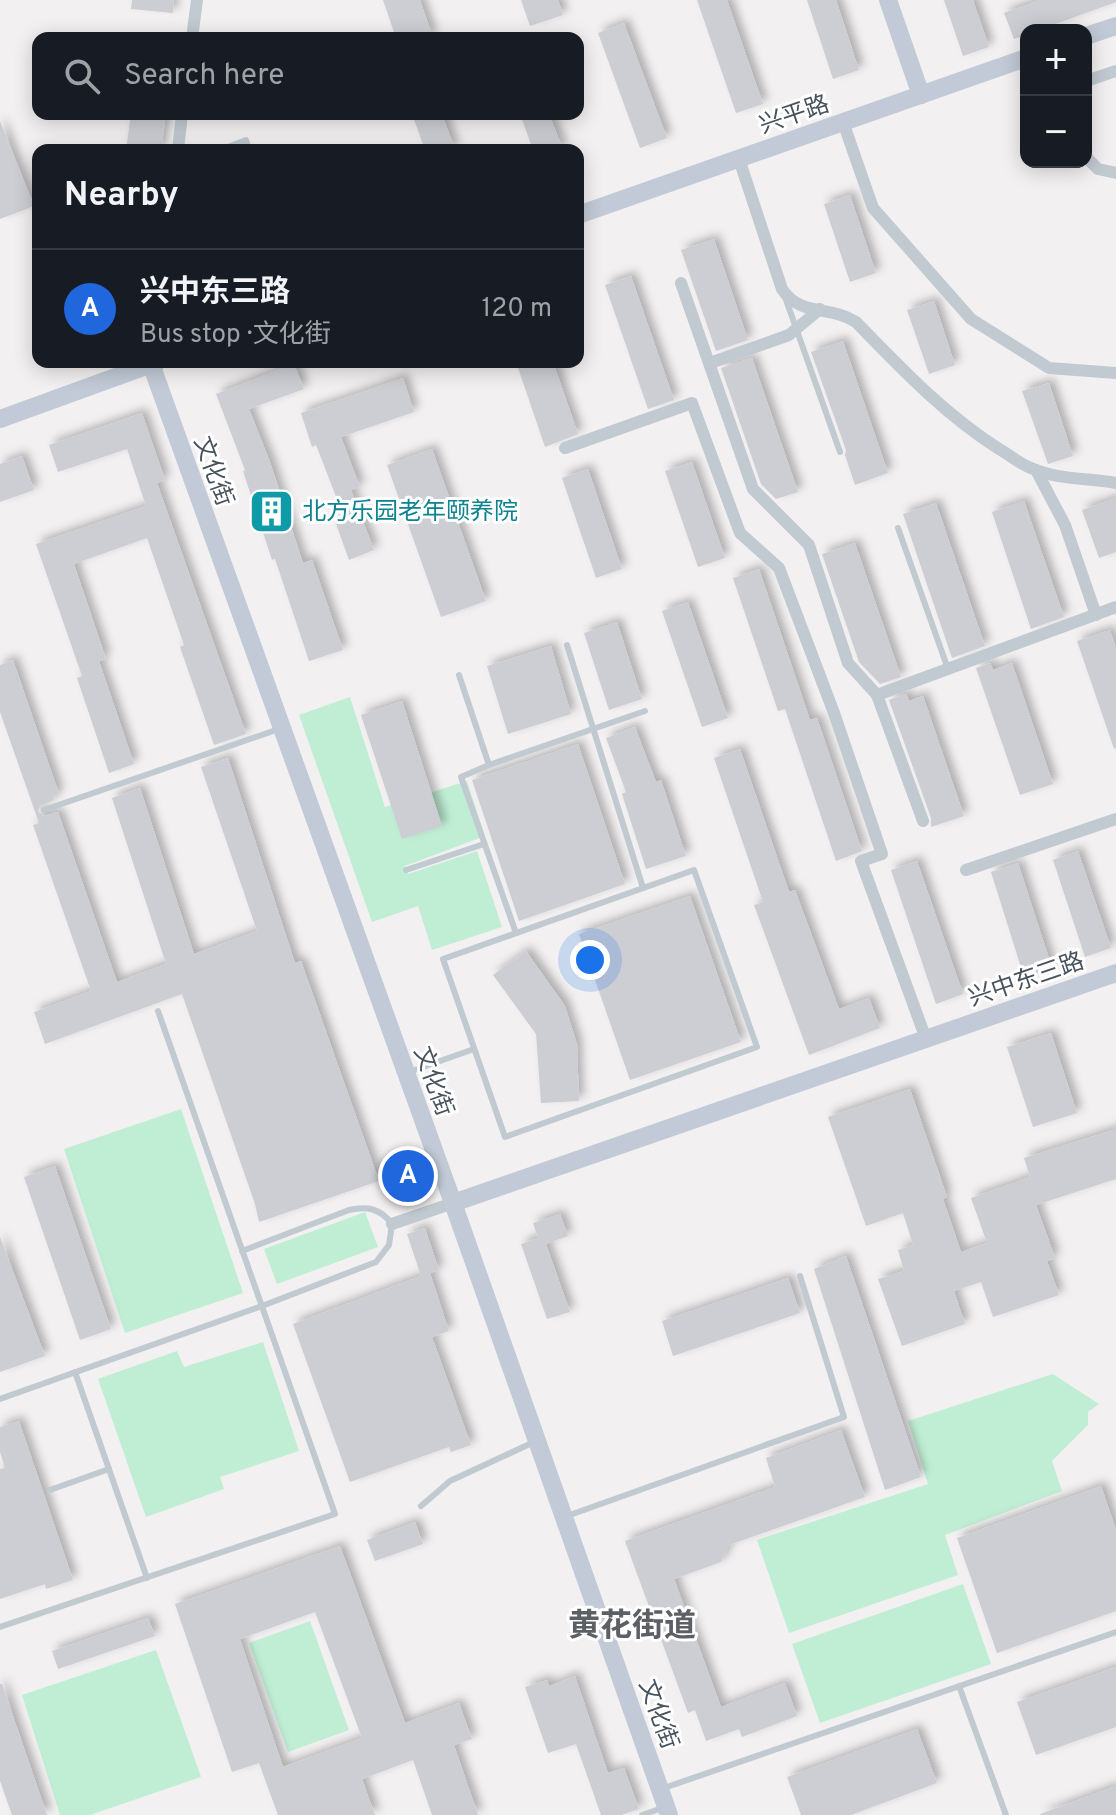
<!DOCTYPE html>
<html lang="en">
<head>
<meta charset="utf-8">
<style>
  :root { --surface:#171b24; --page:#242831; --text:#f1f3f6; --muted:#9ea1a6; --line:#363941; --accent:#2066dc }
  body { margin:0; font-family:Overpass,"Noto Sans SC",sans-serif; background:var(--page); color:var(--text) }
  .controls { position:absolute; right:24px; top:24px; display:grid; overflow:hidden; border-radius:16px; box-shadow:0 4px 20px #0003 }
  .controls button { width:72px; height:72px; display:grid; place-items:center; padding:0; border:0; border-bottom:2px solid var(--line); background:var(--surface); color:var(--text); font:40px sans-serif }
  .you { position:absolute; left:590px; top:960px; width:28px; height:28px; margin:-20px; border:6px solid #fff; border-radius:50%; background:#1a73e8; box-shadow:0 0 0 12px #1a73e833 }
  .badge { display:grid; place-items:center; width:52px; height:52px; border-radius:50%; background:var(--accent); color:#fff; font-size:26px; font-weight:700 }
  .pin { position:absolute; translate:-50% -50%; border:4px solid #fff; box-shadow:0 2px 8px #0006 }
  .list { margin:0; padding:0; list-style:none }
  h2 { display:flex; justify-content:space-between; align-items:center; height:104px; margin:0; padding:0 32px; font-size:34px }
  h2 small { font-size:26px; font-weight:400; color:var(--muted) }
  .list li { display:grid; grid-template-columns:52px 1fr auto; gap:24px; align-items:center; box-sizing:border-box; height:120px; padding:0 32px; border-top:2px solid var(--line) }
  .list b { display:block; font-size:30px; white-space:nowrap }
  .list p { margin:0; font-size:26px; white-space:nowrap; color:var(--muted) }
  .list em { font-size:26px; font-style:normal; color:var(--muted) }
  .icon { flex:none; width:44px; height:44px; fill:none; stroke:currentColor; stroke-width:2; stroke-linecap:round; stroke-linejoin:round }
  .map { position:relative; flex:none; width:1116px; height:1815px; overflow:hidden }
  .search { position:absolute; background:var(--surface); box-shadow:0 4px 20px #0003; left:32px; top:32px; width:552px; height:88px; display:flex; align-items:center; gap:20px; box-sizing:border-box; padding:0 28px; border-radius:16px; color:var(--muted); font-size:30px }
  .panel { position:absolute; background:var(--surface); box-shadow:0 4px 20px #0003; left:32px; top:144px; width:552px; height:224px; border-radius:16px }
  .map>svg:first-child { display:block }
  .green { fill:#c0eed4 }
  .building { fill:#cdced4; fill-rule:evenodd; filter:url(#shadow) }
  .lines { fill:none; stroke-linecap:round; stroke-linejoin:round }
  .lane { stroke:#c1c9d1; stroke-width:6 }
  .street { stroke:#c1c9d1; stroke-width:12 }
  .secondary { stroke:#c1cad6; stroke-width:18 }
  .labels { text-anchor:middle; stroke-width:6; stroke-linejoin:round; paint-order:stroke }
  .street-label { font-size:24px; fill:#48525c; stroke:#fff }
  .culture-label { font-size:24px; fill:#0d838f; stroke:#fff; text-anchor:start }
  .district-label { font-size:32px; font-weight:bold; fill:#5c5f64; stroke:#fff }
</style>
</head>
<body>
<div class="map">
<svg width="1116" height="1815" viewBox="0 0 1116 1815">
  <defs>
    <filter id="shadow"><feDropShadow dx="5" dy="-5" stdDeviation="4" flood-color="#0004"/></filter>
  </defs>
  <rect width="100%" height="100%" fill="#f2f0f0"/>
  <!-- green -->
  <g class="green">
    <polygon points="350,697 385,807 467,781 485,836 405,866 408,874 477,851 502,927 432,950 418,906 372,922 299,715"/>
    <polygon points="181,1109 243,1293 125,1333 64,1149"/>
    <polygon points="365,1212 378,1247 277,1284 264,1249"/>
    <polygon points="263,1342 299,1451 220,1477 224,1489 146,1517 98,1379 177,1351 184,1367"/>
    <polygon points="1053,1374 1099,1404 1088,1412 1088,1425 1052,1461 1062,1491 945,1535 958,1575 789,1633 757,1540 928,1484 908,1421"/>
    <polygon points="963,1584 991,1664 820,1723 792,1644"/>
    <polygon points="310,1621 349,1730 288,1752 249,1643"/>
    <polygon points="156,1650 201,1777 90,1815 60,1815 22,1695"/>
  </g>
  <!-- building -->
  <g class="building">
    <polygon points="132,0 174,0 173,13 131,9"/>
    <polygon points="383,0 420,0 433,38 396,38"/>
    <polygon points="521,0 558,0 563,15 530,26"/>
    <polygon points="697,0 727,0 763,104 736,113"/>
    <polygon points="807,0 836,0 859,70 833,79"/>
    <polygon points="944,0 973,0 989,47 963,56"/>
    <polygon points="1040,0 1116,0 1116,2 1039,30 1026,30 1026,35 1014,39 1004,13"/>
    <polygon points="624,23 667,138 640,148 598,33"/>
    <polygon points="131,114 166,114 161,150 126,150"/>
    <polygon points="412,114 442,114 455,150 425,150"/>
    <polygon points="520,114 549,114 563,150 533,150"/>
    <polygon points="0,121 34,206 0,219"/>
    <polygon points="850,195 876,273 850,282 824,204"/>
    <polygon points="714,239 748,340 716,351 681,250"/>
    <polygon points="631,276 674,400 648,409 605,285"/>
    <polygon points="934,301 955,365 929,374 907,310"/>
    <polygon points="843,341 888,473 855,485 845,455 846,450 811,352"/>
    <polygon points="752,358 798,492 776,499 761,484 721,368"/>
    <polygon points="516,362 553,362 578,434 545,447"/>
    <polygon points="294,364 304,389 249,409 270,462 303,563 312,560 343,650 309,661 275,559 272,560 243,471 245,470 216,394"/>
    <polygon points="403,378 414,412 341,437 360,487 351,490 374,550 349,560 335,521 344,517 316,445 312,447 301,413"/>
    <polygon points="1049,383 1073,456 1048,464 1022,391"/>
    <polygon points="142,413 165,480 157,483 246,734 214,745 180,647 184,645 147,538 74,564 106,659 99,661 134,764 109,773 77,678 82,676 36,544 146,506 127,449 58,472 49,445"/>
    <polygon points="432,449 486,601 441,617 387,465"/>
    <polygon points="22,456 34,490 0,502 0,464"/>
    <polygon points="692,462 725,558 698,567 665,471"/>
    <polygon points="588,469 622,569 596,578 562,478"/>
    <polygon points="1116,498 1116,552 1099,558 1082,510"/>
    <polygon points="1024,501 1064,617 1031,629 992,512"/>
    <polygon points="936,503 985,646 952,658 903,514"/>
    <polygon points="855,543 901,677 880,684 859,662 822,554"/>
    <polygon points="759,569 810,720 817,718 862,851 836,861 785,709 778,711 733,578"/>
    <polygon points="688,602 728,718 702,727 662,611"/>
    <polygon points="617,622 642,699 609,710 584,633"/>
    <polygon points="1110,630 1116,648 1116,748 1114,749 1077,641"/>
    <polygon points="551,646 571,714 508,734 487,666"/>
    <polygon points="13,660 59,794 53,796 54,800 40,806 38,811 44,816 58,812 117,982 166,964 112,798 140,788 194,954 257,931 201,767 228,758 295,963 301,961 379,1181 259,1222 255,1204 182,994 45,1044 34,1012 91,991 33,825 39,823 0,712 0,665"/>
    <polygon points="990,663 993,670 1012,663 1053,784 1020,795 976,668"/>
    <polygon points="906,694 909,701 923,696 964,816 931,827 931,818 889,700"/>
    <polygon points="402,701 442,826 402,839 361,715"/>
    <polygon points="635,727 656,782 661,780 686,856 646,869 622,794 626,792 606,738"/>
    <polygon points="578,744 625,884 519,921 472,780"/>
    <polygon points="740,749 789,892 795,890 839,1009 869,998 880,1028 809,1055 754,905 763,902 714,758"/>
    <polygon points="1078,851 1111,948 1085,957 1053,860"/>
    <polygon points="917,861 963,994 936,1004 891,870"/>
    <polygon points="1018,863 1052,968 1024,977 991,872"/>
    <polygon points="690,896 741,1042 630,1080 579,934"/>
    <polygon points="526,951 565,1006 577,1044 579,1101 541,1103 536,1034 493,975"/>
    <polygon points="1051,1033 1077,1113 1033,1127 1007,1047"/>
    <polygon points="910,1089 947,1197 943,1199 961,1252 987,1243 971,1198 1030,1177 1024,1158 1116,1129 1116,1179 1036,1205 1055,1258 1047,1261 1059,1295 993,1317 981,1282 954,1291 965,1324 902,1346 878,1279 904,1271 898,1250 913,1245 903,1213 866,1226 828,1117"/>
    <polygon points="55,1166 111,1329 80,1340 24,1177"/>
    <polygon points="560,1214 568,1236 546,1244 570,1312 547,1319 521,1244 538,1238 533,1223"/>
    <polygon points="425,1228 439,1270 430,1273 449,1331 432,1337 471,1445 451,1452 449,1447 350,1482 293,1324 421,1276 407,1234"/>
    <polygon points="0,1237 45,1356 0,1372"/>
    <polygon points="846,1256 921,1477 885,1490 814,1269"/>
    <polygon points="788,1278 800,1313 673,1356 662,1321"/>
    <polygon points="19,1421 73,1580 46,1589 45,1584 0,1599 0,1469 5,1468 0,1452 0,1427"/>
    <polygon points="841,1430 865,1497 729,1545 721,1562 674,1579 721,1707 785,1683 797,1716 742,1737 739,1729 706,1741 695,1710 688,1713 625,1541 775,1487 766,1458"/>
    <polygon points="1101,1486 1116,1530 1116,1611 997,1653 957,1538"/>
    <polygon points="415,1522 423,1544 375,1561 367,1540"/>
    <path d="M340 1546 405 1723 459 1703 472 1739 454 1745 478 1815H432L413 1760 362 1779 375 1815H278L259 1763 232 1772 175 1604ZM315 1612 362 1738 283 1767 240 1639Z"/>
    <polygon points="148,1618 155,1636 58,1669 52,1651"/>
    <polygon points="1116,1667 1116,1727 1036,1755 1017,1702"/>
    <polygon points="575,1676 608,1773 624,1768 639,1809 621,1815 601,1815 576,1744 548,1753 525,1687 547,1680 549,1686"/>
    <polygon points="0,1684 2,1684 47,1815 12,1815 0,1781"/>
    <polygon points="917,1729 937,1783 851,1815 801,1815 787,1777"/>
    <polygon points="1116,1786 1116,1815 1040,1815 1040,1814"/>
  </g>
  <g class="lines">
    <!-- lane -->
    <g class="lane">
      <polyline points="220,150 246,140 249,150"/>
      <polyline points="785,297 840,452"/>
      <polyline points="898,528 948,669"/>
      <polyline points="567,645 643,888"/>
      <polyline points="459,675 489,765 645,711"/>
      <polyline points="489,765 461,777 516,933"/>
      <polyline points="44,810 279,729"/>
      <polyline points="406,870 484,844"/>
      <polygon points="694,870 757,1047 505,1137 443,959"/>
      <polyline points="409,1072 474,1049"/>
      <polyline points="75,1372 147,1578"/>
      <path d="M0 1399 262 1306 376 1262 389 1245 392 1224C380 1208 367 1206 349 1210L242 1251"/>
      <polyline points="50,1490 109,1469"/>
      <polyline points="421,1506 450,1481 534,1442"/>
      <polyline points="567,1516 844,1417 800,1276"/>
      <polyline points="0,1627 335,1514 158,1011"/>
      <polyline points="959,1686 1006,1815"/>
      <polyline points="664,1788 1116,1632"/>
      <polyline points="642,1815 665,1807"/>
    </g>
    <!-- street -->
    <g class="street">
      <polyline points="192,38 197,0"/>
      <polyline points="1086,81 1116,71"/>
      <polyline points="843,122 873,208 971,319 1049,368 1116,373"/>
      <polyline points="178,150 182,114"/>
      <polyline points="1086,157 1098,169 1116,173"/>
      <path d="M739 159 782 289C800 317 829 305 856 322 902 369 943 413 999 449 1010 455 1020 464 1031 468 1058 480 1088 478 1116 483"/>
      <polyline points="681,283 753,489 809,545 848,663 877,695"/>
      <polyline points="710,363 789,335 820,309"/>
      <polyline points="565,448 692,403 740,533 779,568 834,713 882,854 861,861 926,1039"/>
      <polyline points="1036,470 1065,525 1096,615"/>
      <polyline points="923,821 877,695 1116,607"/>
      <polyline points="966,870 1116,819"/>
      <polyline points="392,1224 453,1203"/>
    </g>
    <!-- secondary -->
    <g class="secondary">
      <polyline points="888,0 921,95"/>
      <polyline points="1086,36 1116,26"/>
      <polyline points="578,215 1026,58"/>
      <polyline points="151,364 453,1203 669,1815"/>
      <polyline points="0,419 157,362"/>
      <polyline points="453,1203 1116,973"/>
    </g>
  </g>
  <!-- icons -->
  <defs>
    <symbol id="building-square" viewBox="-11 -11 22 22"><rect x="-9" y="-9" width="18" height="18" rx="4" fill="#0f9aa8" stroke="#fff"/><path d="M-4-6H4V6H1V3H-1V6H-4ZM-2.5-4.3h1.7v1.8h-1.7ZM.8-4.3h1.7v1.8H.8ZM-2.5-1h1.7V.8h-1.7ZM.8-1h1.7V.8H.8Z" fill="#fff"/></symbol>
  </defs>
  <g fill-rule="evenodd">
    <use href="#building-square" x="246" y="486" width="51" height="51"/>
  </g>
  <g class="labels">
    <!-- street labels -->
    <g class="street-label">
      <text transform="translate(794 114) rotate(-19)" y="8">兴平路</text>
      <text transform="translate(214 471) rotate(70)" y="8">文化街</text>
      <text transform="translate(1026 979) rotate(-19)" y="8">兴中东三路</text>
      <text transform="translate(434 1081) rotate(70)" y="8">文化街</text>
      <text transform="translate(659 1714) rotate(70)" y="8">文化街</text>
    </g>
    <!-- culture labels -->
    <g class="culture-label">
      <text x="302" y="519">北方乐园老年颐养院</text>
    </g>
    <!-- district labels -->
    <g class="district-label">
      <text x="632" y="1636">黄花街道</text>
    </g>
  </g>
</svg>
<div class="controls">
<button>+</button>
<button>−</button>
</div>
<div class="you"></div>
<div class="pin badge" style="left:408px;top:1176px">A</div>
<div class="search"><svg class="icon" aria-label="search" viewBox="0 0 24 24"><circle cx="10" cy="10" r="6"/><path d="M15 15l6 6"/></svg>Search here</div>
<section class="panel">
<h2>Nearby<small></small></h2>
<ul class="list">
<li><span class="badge">A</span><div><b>兴中东三路</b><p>Bus stop · 文化街</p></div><em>120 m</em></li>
</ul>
</section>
</div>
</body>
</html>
